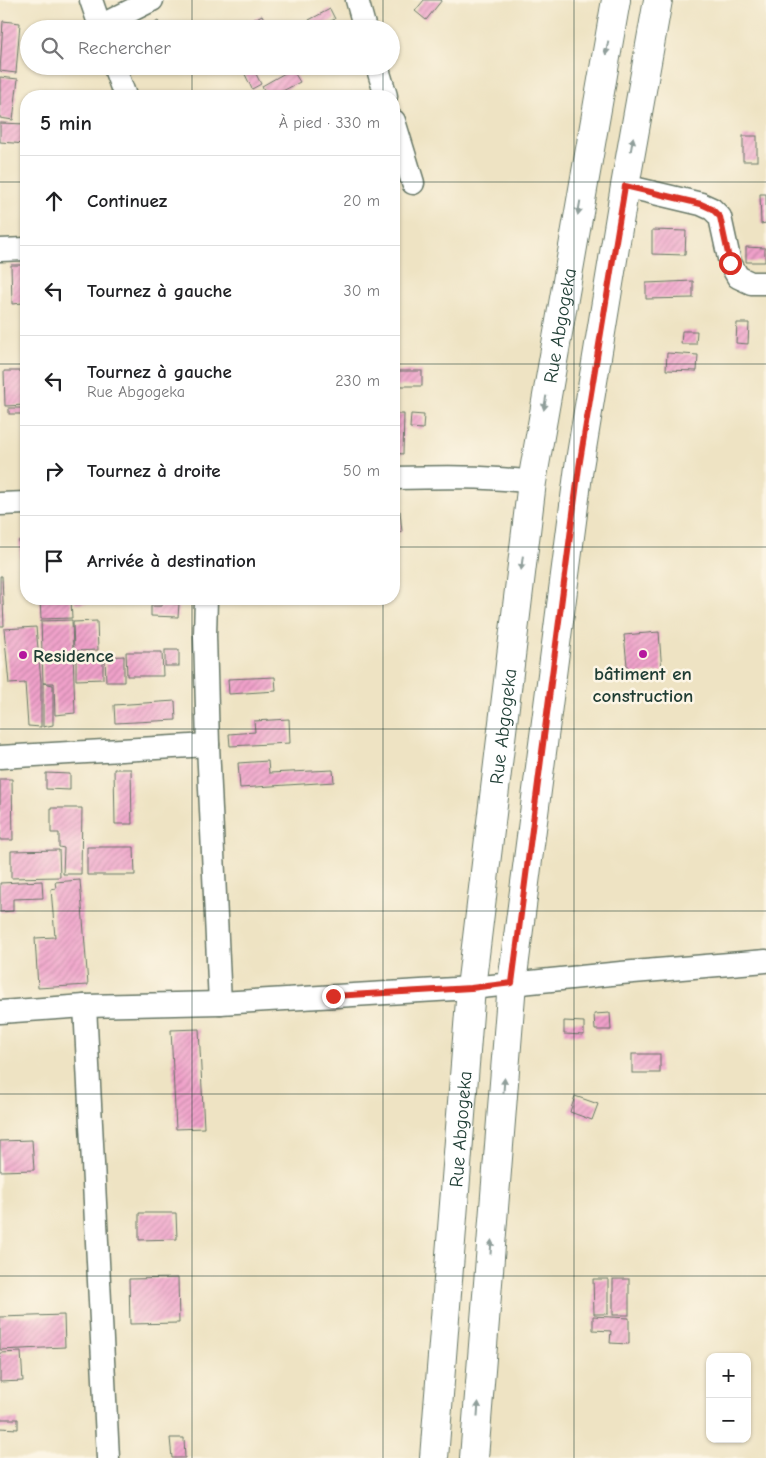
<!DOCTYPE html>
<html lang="fr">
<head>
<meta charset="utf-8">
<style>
  :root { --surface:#fff; --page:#f6f6f6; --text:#202124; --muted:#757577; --line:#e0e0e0 }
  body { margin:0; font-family:"Comic Neue",sans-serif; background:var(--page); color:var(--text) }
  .controls { position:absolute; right:15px; bottom:15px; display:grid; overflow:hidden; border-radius:10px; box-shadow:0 1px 4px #0004 }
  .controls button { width:45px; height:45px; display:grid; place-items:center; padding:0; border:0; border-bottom:1px solid var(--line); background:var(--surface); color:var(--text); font:25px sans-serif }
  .stop { position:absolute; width:15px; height:15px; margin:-11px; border:4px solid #d93025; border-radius:50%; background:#fff }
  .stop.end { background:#d93025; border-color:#fff; box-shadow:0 1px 5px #0008 }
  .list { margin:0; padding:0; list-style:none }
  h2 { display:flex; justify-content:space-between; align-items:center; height:65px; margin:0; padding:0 20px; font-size:21px }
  h2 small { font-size:16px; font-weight:400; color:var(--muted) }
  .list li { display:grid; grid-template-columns:32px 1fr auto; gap:15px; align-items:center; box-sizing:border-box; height:90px; padding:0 20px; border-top:1px solid var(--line) }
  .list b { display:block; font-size:19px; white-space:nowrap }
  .list p { margin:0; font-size:16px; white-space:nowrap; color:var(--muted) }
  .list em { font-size:16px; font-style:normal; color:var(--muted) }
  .icon { flex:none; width:28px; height:28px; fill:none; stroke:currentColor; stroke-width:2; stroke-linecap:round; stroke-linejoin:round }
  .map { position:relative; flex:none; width:766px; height:1458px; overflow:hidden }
  .search { position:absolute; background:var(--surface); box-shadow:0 1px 4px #0004; left:20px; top:20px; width:380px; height:55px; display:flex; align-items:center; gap:12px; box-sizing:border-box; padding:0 18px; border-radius:28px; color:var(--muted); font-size:19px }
  .panel { position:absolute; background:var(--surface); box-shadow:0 1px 4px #0004; left:20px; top:90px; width:380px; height:515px; border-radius:20px }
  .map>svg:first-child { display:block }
  .building { fill:url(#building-hatch) }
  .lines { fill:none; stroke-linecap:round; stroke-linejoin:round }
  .minor-casing { stroke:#677766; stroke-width:25 }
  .primary-casing { stroke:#677766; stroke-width:30 }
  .minor { stroke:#fff; stroke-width:22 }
  .primary { stroke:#fff; stroke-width:28 }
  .oneway { fill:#8f9e9a }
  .route { stroke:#d93025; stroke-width:6 }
  .grid { fill:none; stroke:#1f3d34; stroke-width:1; stroke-opacity:0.55 }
  .poi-dot { fill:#b5179e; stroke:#fcf5e5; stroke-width:2 }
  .labels { text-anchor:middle; stroke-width:5; stroke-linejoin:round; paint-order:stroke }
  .street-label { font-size:19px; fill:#1f3d34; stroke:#fcf5e5 }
  .poi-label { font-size:19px; font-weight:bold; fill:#1f3d34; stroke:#fcf5e5; text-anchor:start }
</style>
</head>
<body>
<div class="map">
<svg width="766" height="1458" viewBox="0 0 766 1458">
  <defs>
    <pattern id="building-hatch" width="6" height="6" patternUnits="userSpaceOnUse" patternTransform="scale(1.25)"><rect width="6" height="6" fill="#f0a1ca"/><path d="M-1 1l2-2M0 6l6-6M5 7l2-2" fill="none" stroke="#c284a5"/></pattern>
  </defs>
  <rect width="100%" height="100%" fill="#fcf5e5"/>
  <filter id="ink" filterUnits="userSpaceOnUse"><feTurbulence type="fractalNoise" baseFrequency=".02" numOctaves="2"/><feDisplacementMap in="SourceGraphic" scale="10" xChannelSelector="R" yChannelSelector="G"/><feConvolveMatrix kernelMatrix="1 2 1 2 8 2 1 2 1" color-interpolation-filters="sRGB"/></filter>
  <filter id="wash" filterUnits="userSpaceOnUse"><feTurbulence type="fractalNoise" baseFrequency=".0096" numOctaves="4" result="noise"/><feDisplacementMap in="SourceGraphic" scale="20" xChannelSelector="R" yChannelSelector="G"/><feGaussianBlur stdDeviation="1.12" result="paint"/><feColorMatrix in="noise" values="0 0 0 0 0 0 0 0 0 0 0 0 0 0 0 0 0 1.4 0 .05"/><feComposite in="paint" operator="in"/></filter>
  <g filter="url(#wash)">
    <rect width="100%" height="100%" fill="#eee3c3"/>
    <g id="blocks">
      <!-- building -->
      <g class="building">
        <polygon points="424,0 442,0 426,20 415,11"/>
        <polygon points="330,9 335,19 314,29 309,20"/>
        <polygon points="262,15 269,29 237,29"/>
        <polygon points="3,21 20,23 16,73 0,71"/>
        <polygon points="158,21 163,29 145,29"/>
        <polygon points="241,66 252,66 261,84 252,89"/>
        <polygon points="292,69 300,82 273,96 267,96 262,86"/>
        <polygon points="0,77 18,79 13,120 0,118"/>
        <polygon points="0,123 26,124 26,144 0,142"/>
        <rect x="743" y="136" width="14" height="25"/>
        <polygon points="760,194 766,194 766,223 761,224"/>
        <polygon points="652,230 686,231 685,255 652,254"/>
        <polygon points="746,247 765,248 765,262 746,262"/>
        <polygon points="11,265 26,265 26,319 24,319 23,303 12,304"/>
        <polygon points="693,281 693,298 646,299 646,283"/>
        <polygon points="737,323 749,323 748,344 736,343"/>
        <polygon points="682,331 697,331 696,344 681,344"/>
        <polygon points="667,353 698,355 697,371 666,370"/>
        <polygon points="4,371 26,371 26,405 5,406"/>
        <rect x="394" y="371" width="28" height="15"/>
        <rect x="9" y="408" width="16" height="6"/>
        <polygon points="394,414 404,414 403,454 394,453"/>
        <polygon points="411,414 424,415 423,429 410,428"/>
        <polygon points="394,511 400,511 402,532 394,533"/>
        <polygon points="19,540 26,540 26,573 21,573"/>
        <polygon points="0,576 2,576 4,626 0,626"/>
        <polygon points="40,599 71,599 72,618 41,619"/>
        <polygon points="75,599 111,599 112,601 75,604"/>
        <polygon points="162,603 179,604 178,617 151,616 151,606 162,606"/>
        <polygon points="72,620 75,713 55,715 54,683 43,683 41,621"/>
        <polygon points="97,621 98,650 74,651 73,622"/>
        <polygon points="36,627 41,681 41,727 28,726 25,683 9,684 4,629"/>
        <polygon points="659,632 662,672 628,675 624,635"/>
        <rect x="165" y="650" width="14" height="16"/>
        <polygon points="126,652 162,652 163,676 127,676"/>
        <polygon points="103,656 103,679 76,680 76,657"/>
        <polygon points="124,656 124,682 106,682 105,657"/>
        <polygon points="275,677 276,691 229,694 228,679"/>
        <polygon points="43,683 53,685 53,725 43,727"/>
        <polygon points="175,701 176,720 115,723 114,705"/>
        <polygon points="289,719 290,743 230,746 229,734 255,732 254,721"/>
        <polygon points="268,761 269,773 333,770 334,782 240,788 238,763"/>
        <polygon points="114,769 131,769 132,824 115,824"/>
        <polygon points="46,773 70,774 70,790 46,789"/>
        <polygon points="0,779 12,779 13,840 0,840"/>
        <polygon points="51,808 82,808 81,874 63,874 64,848 59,847 59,833 51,833"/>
        <polygon points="87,847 134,847 135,875 87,875"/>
        <polygon points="59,850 60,877 11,878 11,851"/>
        <polygon points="80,880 88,985 38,988 35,938 55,937 51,889 56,888 55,882"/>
        <polygon points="42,881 43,898 13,899 13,911 0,912 0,883"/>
        <polygon points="610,1013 611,1030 595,1030 594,1014"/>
        <polygon points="564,1021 584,1022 584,1035 564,1034"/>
        <polygon points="199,1029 204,1128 176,1129 171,1030"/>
        <rect x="632" y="1054" width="28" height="19"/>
        <polygon points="575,1096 598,1104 592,1120 570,1112"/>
        <polygon points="32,1140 34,1170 0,1171 0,1141"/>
        <polygon points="139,1213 176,1213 177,1239 139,1240"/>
        <polygon points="178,1278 179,1323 130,1324 129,1279"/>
        <polygon points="593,1279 608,1279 608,1314 594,1314"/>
        <rect x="613" y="1279" width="16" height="36"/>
        <polygon points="64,1315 65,1347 0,1350 0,1317"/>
        <polygon points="593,1316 629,1318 629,1344 610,1343 611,1331 593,1330"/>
        <polygon points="21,1352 23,1381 0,1382 0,1353"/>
        <polygon points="0,1419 18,1419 18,1429 0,1428"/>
        <polygon points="170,1438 184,1438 185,1458 172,1458"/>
      </g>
    </g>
  </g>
  <g filter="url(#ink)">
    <use href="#blocks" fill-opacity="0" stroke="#677766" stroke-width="1"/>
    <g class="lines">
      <defs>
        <g id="minor">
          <polyline points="91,0 101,29"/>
          <polyline points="357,0 365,29"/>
          <polyline points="100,26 152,0"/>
          <polyline points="114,66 125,96"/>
          <polyline points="377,66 386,96"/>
          <polyline points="394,121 413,183"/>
          <polyline points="625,186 701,204 712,209 720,217 730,263 738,277 751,283 766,283"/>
          <polyline points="0,250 26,249"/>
          <path d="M394 478C440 477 486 476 532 482"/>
          <polyline points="0,504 26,503"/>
          <polyline points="206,599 205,635 208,745 220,1003"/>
          <polyline points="0,757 208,745"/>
          <polyline points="85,1006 108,1458"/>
          <polyline points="0,1012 85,1006 220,1003 471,988 621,973 766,961"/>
        </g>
        <g id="primary">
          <path id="s1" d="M434 1458 471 988 532 482 616 0"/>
          <polyline points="474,1458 512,983 579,467 625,186 658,0"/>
        </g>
      </defs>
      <!-- minor casing -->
      <use href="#minor" class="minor-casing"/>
      <!-- primary casing -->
      <use href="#primary" class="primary-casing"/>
      <!-- minor -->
      <use href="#minor" class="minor"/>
      <!-- primary -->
      <use href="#primary" class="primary"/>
    </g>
    <!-- one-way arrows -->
    <defs><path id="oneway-solid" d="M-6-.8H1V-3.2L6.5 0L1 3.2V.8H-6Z" transform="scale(1.25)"/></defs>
    <g class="oneway">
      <use href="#oneway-solid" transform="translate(607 48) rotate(100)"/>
      <use href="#oneway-solid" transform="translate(632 144) rotate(-80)"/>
      <use href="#oneway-solid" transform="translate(579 208) rotate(100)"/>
      <use href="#oneway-solid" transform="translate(545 403) rotate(100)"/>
      <use href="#oneway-solid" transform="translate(522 563) rotate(97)"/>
      <use href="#oneway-solid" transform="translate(504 1085) rotate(-86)"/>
      <use href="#oneway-solid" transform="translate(491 1247) rotate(-86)"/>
      <use href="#oneway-solid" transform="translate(478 1409) rotate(-86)"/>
    </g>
  </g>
  <g class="lines" filter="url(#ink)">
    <!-- route -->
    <polyline class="route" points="333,996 471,988 512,983 579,467 625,186 701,204 712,209 720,217 730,263"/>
  </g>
  <!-- grid -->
  <path class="grid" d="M192 0V29M383 0V29M574 0V1458M192 66V96M383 66V96M0 182H26M394 182H766M0 364H26M394 364H766M0 547H26M394 547H766M192 599V1458M383 599V1458M0 729H766M0 911H766M0 1094H766M0 1276H766"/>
  <!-- markers -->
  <g class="poi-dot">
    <circle cx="643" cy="654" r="5"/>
    <circle cx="23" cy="655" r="5"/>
  </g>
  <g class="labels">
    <!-- street labels -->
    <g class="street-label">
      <text dy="7" stroke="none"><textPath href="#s1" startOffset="1140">Rue Abgogeka</textPath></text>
      <text dy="7" stroke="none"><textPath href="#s1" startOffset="735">Rue Abgogeka</textPath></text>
      <text dy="7" stroke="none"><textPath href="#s1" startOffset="330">Rue Abgogeka</textPath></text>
    </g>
    <!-- poi labels -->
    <g class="poi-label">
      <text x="33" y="662">Residence</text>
      <text x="643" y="680" text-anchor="middle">bâtiment en<tspan x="643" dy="22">construction</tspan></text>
    </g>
  </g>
</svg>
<div class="controls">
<button>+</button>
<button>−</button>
</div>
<div class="stop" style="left:730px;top:263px"></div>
<div class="stop end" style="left:333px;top:996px"></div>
<div class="search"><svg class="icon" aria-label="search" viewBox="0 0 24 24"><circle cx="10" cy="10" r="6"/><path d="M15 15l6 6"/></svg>Rechercher</div>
<section class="panel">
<h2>5 min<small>À pied · 330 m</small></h2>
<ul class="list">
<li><svg class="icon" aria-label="ahead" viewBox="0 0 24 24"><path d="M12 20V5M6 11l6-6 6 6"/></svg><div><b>Continuez</b></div><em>20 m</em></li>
<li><svg class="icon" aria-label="left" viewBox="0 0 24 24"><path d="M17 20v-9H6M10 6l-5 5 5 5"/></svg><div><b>Tournez à gauche</b></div><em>30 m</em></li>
<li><svg class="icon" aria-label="left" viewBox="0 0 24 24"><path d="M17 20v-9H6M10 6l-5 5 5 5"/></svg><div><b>Tournez à gauche</b><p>Rue Abgogeka</p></div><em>230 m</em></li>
<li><svg class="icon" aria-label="right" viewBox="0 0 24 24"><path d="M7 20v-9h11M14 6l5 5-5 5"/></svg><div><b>Tournez à droite</b></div><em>50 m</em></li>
<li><svg class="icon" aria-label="arrive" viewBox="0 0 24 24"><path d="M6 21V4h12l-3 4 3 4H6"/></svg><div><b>Arrivée à destination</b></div></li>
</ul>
</section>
</div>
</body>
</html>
